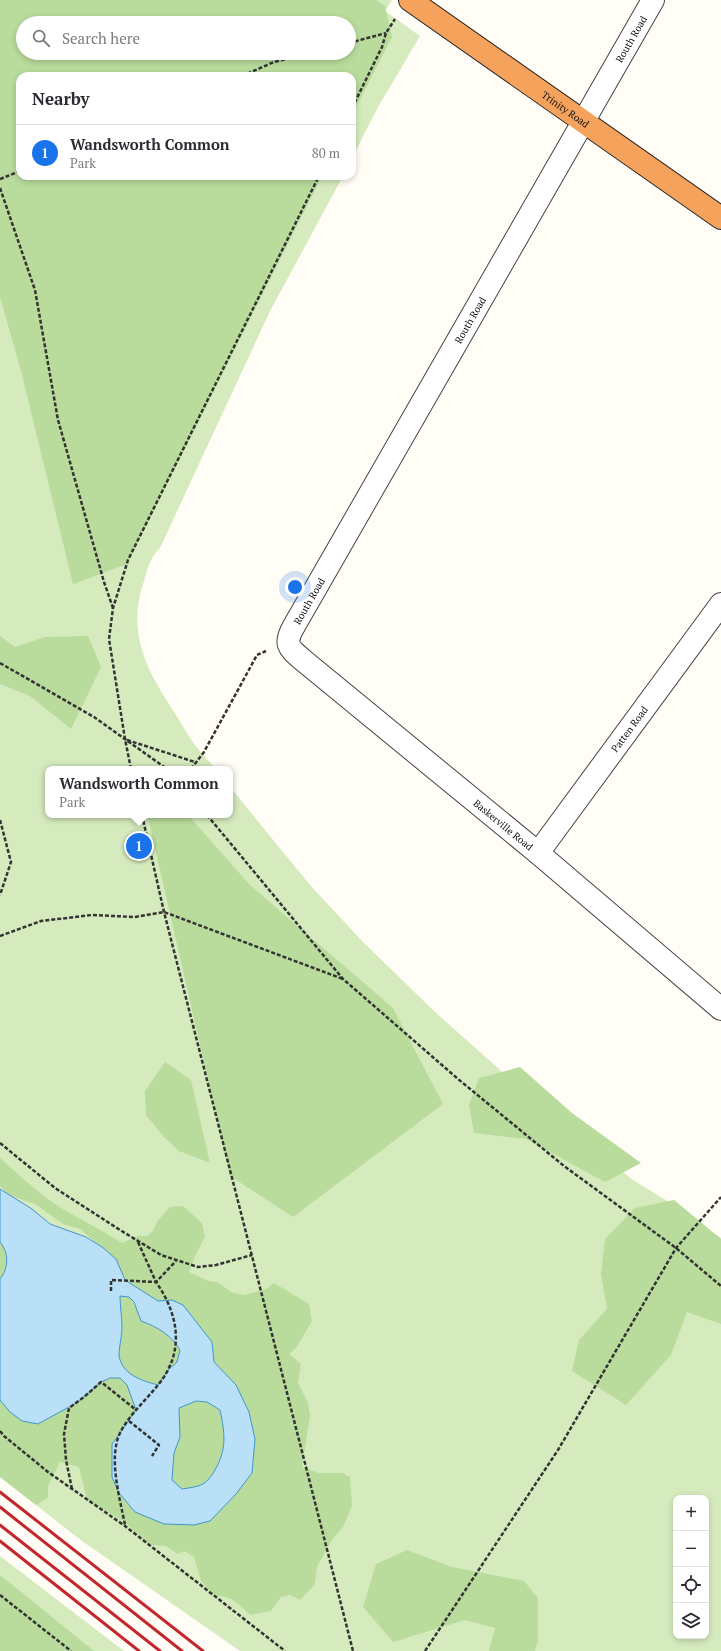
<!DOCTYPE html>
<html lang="en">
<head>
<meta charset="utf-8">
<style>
  :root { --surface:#fff; --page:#f7f7f7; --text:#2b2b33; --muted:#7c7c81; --line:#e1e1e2; --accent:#1a73e8 }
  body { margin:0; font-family:"PT Serif",serif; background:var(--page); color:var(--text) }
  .controls { position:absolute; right:12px; bottom:12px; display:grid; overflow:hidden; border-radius:8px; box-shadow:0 2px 6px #0003 }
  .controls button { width:36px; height:36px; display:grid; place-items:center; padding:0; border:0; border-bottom:1px solid var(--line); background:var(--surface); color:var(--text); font:20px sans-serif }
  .you { position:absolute; left:295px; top:587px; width:14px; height:14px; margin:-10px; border:3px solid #fff; border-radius:50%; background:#1a73e8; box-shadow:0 0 0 6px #1a73e833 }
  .badge { display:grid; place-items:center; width:26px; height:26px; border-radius:50%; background:var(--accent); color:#fff; font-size:13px; font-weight:700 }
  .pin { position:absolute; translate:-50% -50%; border:2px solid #fff; box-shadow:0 1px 4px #0006 }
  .popup { position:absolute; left:45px; top:766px; width:188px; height:52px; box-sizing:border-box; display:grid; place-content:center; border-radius:8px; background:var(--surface); filter:drop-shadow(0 1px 3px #0005); font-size:13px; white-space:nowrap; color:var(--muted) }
  .popup b { font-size:15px; color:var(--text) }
  .popup::after { content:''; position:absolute; left:50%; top:100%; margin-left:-8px; border:8px solid transparent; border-top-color:var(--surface) }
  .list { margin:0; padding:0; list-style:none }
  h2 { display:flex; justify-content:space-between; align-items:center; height:52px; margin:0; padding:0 16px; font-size:17px }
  h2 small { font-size:13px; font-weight:400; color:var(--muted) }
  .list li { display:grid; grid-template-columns:26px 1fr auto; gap:12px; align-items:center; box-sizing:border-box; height:56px; padding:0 16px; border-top:1px solid var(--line) }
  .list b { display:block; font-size:15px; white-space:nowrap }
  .list p { margin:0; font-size:13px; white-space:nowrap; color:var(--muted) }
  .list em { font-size:13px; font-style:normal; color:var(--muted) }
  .icon { flex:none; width:22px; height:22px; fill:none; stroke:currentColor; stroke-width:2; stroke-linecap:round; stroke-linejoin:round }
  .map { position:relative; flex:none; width:721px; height:1651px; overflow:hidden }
  .search { position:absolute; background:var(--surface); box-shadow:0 2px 6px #0003; left:16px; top:16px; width:340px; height:44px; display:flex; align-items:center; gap:10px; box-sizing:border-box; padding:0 14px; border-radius:22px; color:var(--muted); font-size:15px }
  .panel { position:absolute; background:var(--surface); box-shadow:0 2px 6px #0003; left:16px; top:72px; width:340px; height:108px; border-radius:12px }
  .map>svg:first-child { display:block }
  .green { fill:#d5ebbd; fill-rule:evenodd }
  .forest { fill:#b9dc9c; fill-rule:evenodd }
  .water { fill:#b9e0f7; stroke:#3f96cf; fill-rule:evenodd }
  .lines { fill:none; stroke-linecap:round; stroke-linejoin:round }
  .street-casing { stroke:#444; stroke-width:24 }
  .highway-casing { stroke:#222; stroke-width:24 }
  .path { stroke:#333; stroke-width:2.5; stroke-dasharray:4 2; stroke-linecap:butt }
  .street { stroke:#fff; stroke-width:22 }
  .highway { stroke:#f5a25d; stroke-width:22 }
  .rail { stroke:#c4262e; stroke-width:3 }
  .labels { text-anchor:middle; stroke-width:4; stroke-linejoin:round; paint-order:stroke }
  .street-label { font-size:10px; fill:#111; stroke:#fff }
</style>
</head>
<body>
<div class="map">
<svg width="721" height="1651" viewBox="0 0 721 1651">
  <rect width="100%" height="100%" fill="#fffdf5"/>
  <!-- green -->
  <g class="green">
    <path d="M0 0H392L385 11 420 36 378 107 352 158V76H20V176H343L270 311 160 548C151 556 147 569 144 581 126 634 147 671 176 715 183 726 189 738 198 749 203 756 210 762 216 769H48V815H230V787L310 885 362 941 435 1012 517 1085 633 1180 697 1219 703 1226 721 1238V1651H240L82 1541 0 1477ZM23 23H349V53H23ZM676 1498H706V1636H676Z"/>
    <polygon points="0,1556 124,1651 0,1651"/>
  </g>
  <!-- forest -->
  <g class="forest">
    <path d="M0 0H376L385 6 392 37 352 115V76H20V176H322L127 564 73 584 21 371 0 297ZM23 23H349V53H23Z"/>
    <polygon points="0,636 15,647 45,637 88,636 101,667 71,729 30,696 0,684"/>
    <polygon points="149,815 188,815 250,885 393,1008 443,1104 293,1217 230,1176 148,818"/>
    <polygon points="165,1062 191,1080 210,1163 179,1151 164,1137 146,1115 145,1091"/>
    <polygon points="520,1067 572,1113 641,1163 605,1182 526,1139 474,1133 469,1105 479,1078"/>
    <path d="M0 1158C20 1176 40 1195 63 1209 82 1221 103 1230 122 1243L138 1236H147L153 1231 158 1220 170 1207 183 1206 202 1223 205 1237 195 1256 189 1272 208 1281 217 1282 233 1293 244 1295 266 1289 274 1283 309 1304 312 1321 296 1348 289 1354 301 1364 298 1383 308 1403 310 1416 302 1467 319 1473H342L350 1477 352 1506 343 1527 334 1537 317 1566 315 1584 300 1600 290 1595 281 1597 271 1611 250 1615C238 1603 232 1596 215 1596L201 1581 194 1557 184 1551 178 1554 166 1546 149 1545C132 1525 111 1513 87 1500L79 1467 60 1462 48 1486V1498L36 1505 0 1477V1400L10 1412 38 1424 78 1402 101 1382 110 1378H121L127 1384 136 1410 120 1433 210 1521 236 1494 252 1472 235 1385 214 1362 212 1342 172 1300 158 1301 125 1280 116 1259 80 1229 63 1224 35 1204 9 1195 0 1186Z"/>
    <polygon points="674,1200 721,1239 721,1324 687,1312 671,1355 626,1405 572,1371 579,1340 607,1309 601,1274 605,1239 635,1208"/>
    <path d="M0 1242C9 1253 9 1268 0 1279Z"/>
    <path d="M120 1296 129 1297C136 1303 137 1313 141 1321 158 1327 171 1335 180 1351L177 1362 169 1369 158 1385C142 1381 121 1375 119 1355 119 1349 121 1335 122 1327 122 1317 120 1307 120 1296Z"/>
    <path d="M196 1401 207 1402 220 1410C225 1433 227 1448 215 1470 213 1474 208 1481 203 1484 198 1487 188 1488 182 1489L172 1480 174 1453 180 1437 179 1408Z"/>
    <polygon points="407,1550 452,1567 524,1581 538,1598 538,1640 535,1651 489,1651 495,1628 465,1620 393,1642 363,1607 376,1564"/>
    <polygon points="0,1575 94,1651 0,1651"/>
  </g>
  <!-- water -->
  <path class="water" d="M0 1189 32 1209 50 1224 86 1237 102 1247 116 1259 125 1280 158 1301 172 1300 183 1305 212 1342 214 1362 236 1385 249 1412 255 1439 252 1473 236 1494 210 1521 194 1525 164 1524 135 1512 119 1493 112 1477V1444L136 1410 127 1385 120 1378H110L101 1382 78 1402 38 1424 22 1421 10 1412 0 1400V1279C9 1268 9 1253 0 1242ZM120 1296 129 1297 134 1302 141 1321C158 1327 171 1335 180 1350L177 1362 169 1369 158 1385C142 1381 121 1374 119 1355 119 1348 122 1335 122 1327 122 1317 120 1307 120 1296ZM196 1401 207 1402 220 1410C225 1433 227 1449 215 1470 213 1474 208 1481 203 1484 198 1487 188 1488 182 1489L172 1480 174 1453 180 1437 179 1408Z"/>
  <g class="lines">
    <defs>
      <g id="street">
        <path id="s1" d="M653 0 294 626C283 645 289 648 304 661L538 853 721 1009"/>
        <path id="s2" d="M538 853 721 604"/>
      </g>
      <g id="highway">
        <path id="s3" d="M410 0 721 218"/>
      </g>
    </defs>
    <!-- street casing -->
    <use href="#street" class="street-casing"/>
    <!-- highway casing -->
    <use href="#highway" class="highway-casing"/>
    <!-- path -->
    <g class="path">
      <polyline points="349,43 386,33"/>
      <polyline points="242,76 274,62 309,53"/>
      <polyline points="352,108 382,47 386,33 395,19"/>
      <polyline points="0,179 20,171"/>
      <polyline points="0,188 35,290 58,420 104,582 113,608"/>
      <polyline points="0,663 94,717 167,769"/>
      <polyline points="127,740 195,762"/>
      <polyline points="131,769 125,739 109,639 113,608 128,560 319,176"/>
      <polyline points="191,769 204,752 257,655 266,651"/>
      <polyline points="142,815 164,912 353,1651"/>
      <polyline points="207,815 343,979 458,1079 564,1166 676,1248 721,1286"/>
      <polyline points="0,820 11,862 0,895"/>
      <polyline points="0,936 41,921 92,915 135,917 164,912 343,979"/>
      <polyline points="0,1143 55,1188 120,1230 161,1255 198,1267 216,1265 252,1255"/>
      <polyline points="138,1242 156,1282 176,1261"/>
      <path d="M111 1291V1280L156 1282C179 1315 185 1352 158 1385 146 1400 129 1415 120 1433 108 1458 120 1499 125 1525"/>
      <polyline points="129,1421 159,1445 152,1456"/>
      <polyline points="0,1431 4,1436 48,1472 125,1526 285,1651"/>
      <polyline points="72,1489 66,1460 64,1434 69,1408 84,1397 101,1382 136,1410"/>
      <polyline points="0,1595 71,1651"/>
      <polyline points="425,1651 558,1450 676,1248 721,1197"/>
    </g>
    <!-- street -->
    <use href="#street" class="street"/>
    <!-- highway -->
    <use href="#highway" class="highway"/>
    <!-- rail -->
    <g class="rail">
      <polyline points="0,1492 203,1651"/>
      <polyline points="0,1507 182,1651"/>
      <polyline points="0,1525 160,1651"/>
      <polyline points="0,1541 139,1651"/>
    </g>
  </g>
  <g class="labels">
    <!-- street labels -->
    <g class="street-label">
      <text transform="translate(631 39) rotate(-60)" y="4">Routh Road</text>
      <text dy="4" stroke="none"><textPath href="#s3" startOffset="190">Trinity Road</textPath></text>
      <text transform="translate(470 320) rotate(-60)" y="4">Routh Road</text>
      <text transform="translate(309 601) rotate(-60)" y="4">Routh Road</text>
      <text dy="4" stroke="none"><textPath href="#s2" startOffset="154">Patten Road</textPath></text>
      <text dy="4" stroke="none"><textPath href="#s1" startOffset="1022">Baskerville Road</textPath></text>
    </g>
  </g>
</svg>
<div class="controls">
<button>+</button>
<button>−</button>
<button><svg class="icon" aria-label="locate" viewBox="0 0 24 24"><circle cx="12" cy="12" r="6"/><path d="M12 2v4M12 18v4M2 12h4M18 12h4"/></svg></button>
<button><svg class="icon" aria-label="layers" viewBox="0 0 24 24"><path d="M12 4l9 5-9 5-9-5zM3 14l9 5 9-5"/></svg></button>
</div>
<div class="you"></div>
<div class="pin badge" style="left:139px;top:846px">1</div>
<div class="popup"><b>Wandsworth Common</b>Park</div>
<div class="search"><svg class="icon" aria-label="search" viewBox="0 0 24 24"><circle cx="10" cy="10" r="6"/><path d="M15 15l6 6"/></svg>Search here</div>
<section class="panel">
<h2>Nearby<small></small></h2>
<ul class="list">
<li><span class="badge">1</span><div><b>Wandsworth Common</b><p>Park</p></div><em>80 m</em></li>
</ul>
</section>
</div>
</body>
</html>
